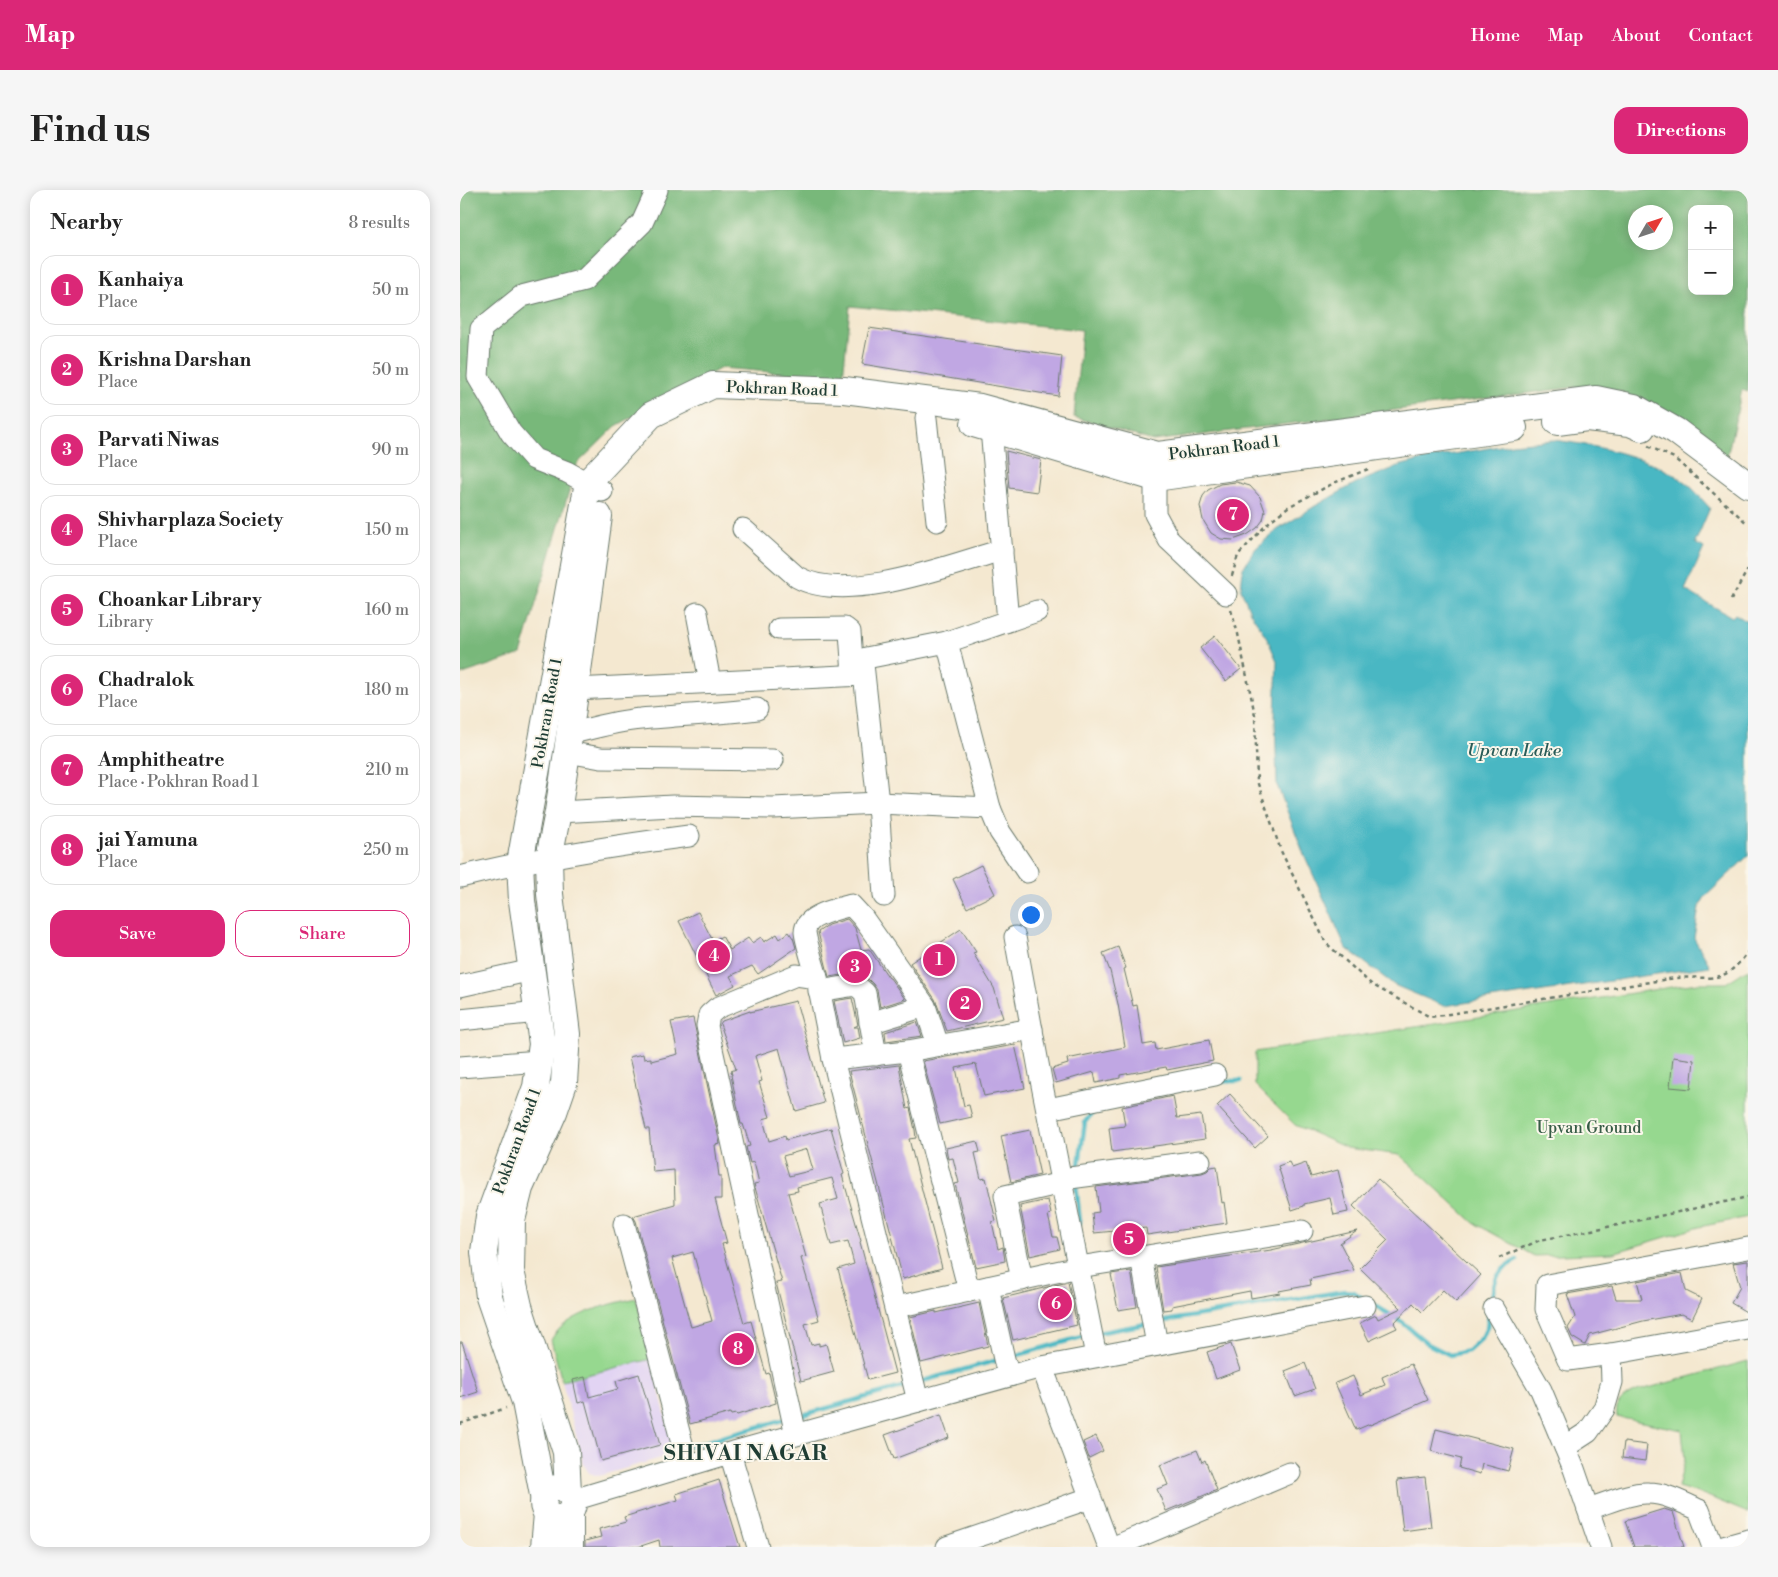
<!DOCTYPE html>
<html lang="en">
<head>
<meta charset="utf-8">
<style>
  :root { --surface:#fff; --page:#f6f6f6; --text:#222; --muted:#767676; --line:#e0e0e0; --accent:#db2777 }
  body { margin:0; font-family:"Libre Bodoni",serif; background:var(--page); color:var(--text) }
  .controls { position:absolute; right:15px; top:15px; display:grid; overflow:hidden; border-radius:10px; box-shadow:0 2px 12px #0003 }
  .controls button { width:45px; height:45px; display:grid; place-items:center; padding:0; border:0; border-bottom:1px solid var(--line); background:var(--surface); color:var(--text); font:25px sans-serif }
  .compass { position:absolute; left:1168px; top:15px; width:45px; height:45px; border-radius:50%; background:var(--surface); box-shadow:0 2px 12px #0003; rotate:51deg }
  .you { position:absolute; left:570px; top:724px; width:18px; height:18px; margin:-12px; border:4px solid #fff; border-radius:50%; background:#1a73e8; box-shadow:0 0 0 8px #1a73e833 }
  .badge { display:grid; place-items:center; width:32px; height:32px; border-radius:50%; background:var(--accent); color:#fff; font-size:16px; font-weight:700 }
  .pin { position:absolute; translate:-50% -50%; border:2px solid #fff; box-shadow:0 1px 5px #0006 }
  .list { margin:0; padding:0; list-style:none }
  h2 { display:flex; justify-content:space-between; align-items:center; height:65px; margin:0; padding:0 20px; font-size:21px }
  h2 small { font-size:16px; font-weight:400; color:var(--muted) }
  .list li { display:grid; grid-template-columns:32px 1fr auto; gap:15px; align-items:center; box-sizing:border-box; height:70px; margin:0 10px 10px; padding:0 10px; border:1px solid var(--line); border-radius:15px }
  .list b { display:block; font-size:19px; white-space:nowrap }
  .list p { margin:0; font-size:16px; white-space:nowrap; color:var(--muted) }
  .list em { font-size:16px; font-style:normal; color:var(--muted) }
  .actions { display:flex; gap:10px; padding:15px 20px }
  .actions a { flex:1; padding:11px 0; border:1px solid var(--accent); border-radius:15px; text-align:center; font-size:18px; color:var(--accent) }
  .actions .main { background:var(--accent); color:#fff }
  .map { position:relative; flex:none; width:1288px; height:1357px; overflow:hidden; border-radius:15px }
  header { display:flex; align-items:center; gap:30px; box-sizing:border-box; height:70px; padding:0 25px; background:var(--accent); color:#fff }
  header strong { font-size:24px }
  nav { display:flex; gap:28px; margin-inline-start:auto; font-size:18px }
  .intro { display:flex; align-items:center; justify-content:space-between; box-sizing:border-box; height:120px; padding:0 30px }
  h1 { margin:0; font-size:35px }
  .button { padding:12px 22px; border-radius:15px; background:var(--accent); color:#fff; font-size:18px; font-weight:700 }
  main { display:flex; gap:30px; padding:0 30px }
  aside { flex:1; background:var(--surface); border-radius:15px; box-shadow:0 2px 12px #0003 }
  .map>svg:first-child { display:block }
  .built { fill:#e2d4f3 }
  .green { fill:#96d88f; stroke:#5a8a62 }
  .forest { fill:#78b87a; stroke:#4c7a57; fill-rule:evenodd }
  .water { fill:#49b7c3; stroke:#347a7c }
  .lines { fill:none; stroke-linecap:round; stroke-linejoin:round }
  .stream { stroke:#49b7c3; stroke-width:4.5 }
  .building { fill:#c0a7e3; fill-rule:evenodd }
  .minor-casing { stroke:#6a796b; stroke-width:23 }
  .major-casing { stroke:#6a796b; stroke-width:28 }
  .path { stroke:#6a796b; stroke-width:2.5; stroke-dasharray:4 4; stroke-linecap:butt }
  .minor { stroke:#fff; stroke-width:21 }
  .major { stroke:#fff; stroke-width:26 }
  .labels { text-anchor:middle; stroke-width:4; stroke-linejoin:round; paint-order:stroke }
  .street-label { font-size:16px; fill:#1f3d34; stroke:#fbf7ec }
  .park-label { font-size:16px; fill:#375c46; stroke:#fbf7ec }
  .water-label { font-size:18px; font-style:italic; fill:#2a5c58; stroke:#fbf7ec }
  .district-label { font-size:21px; font-weight:bold; letter-spacing:1px; fill:#1f3d34; stroke:#fbf7ec }
</style>
</head>
<body>
<header>
<strong>Map</strong>
<nav><a>Home</a><a>Map</a><a>About</a><a>Contact</a></nav>
</header>
<div class="intro"><h1>Find us</h1><a class="button">Directions</a></div>
<main>
<aside>
<h2>Nearby<small>8 results</small></h2>
<ul class="list">
<li><span class="badge">1</span><div><b>Kanhaiya</b><p>Place</p></div><em>50 m</em></li>
<li><span class="badge">2</span><div><b>Krishna Darshan</b><p>Place</p></div><em>50 m</em></li>
<li><span class="badge">3</span><div><b>Parvati Niwas</b><p>Place</p></div><em>90 m</em></li>
<li><span class="badge">4</span><div><b>Shivharplaza Society</b><p>Place</p></div><em>150 m</em></li>
<li><span class="badge">5</span><div><b>Choankar Library</b><p>Library</p></div><em>160 m</em></li>
<li><span class="badge">6</span><div><b>Chadralok</b><p>Place</p></div><em>180 m</em></li>
<li><span class="badge">7</span><div><b>Amphitheatre</b><p>Place · Pokhran Road 1</p></div><em>210 m</em></li>
<li><span class="badge">8</span><div><b>jai Yamuna</b><p>Place</p></div><em>250 m</em></li>
</ul>
<div class="actions"><a class="main">Save</a><a>Share</a></div>
</aside>
<div class="map">
<svg width="1288" height="1357" viewBox="0 0 1288 1357">
  <rect width="100%" height="100%" fill="#fbf7ec"/>
  <filter id="ink" filterUnits="userSpaceOnUse"><feTurbulence type="fractalNoise" baseFrequency=".02" numOctaves="2"/><feDisplacementMap in="SourceGraphic" scale="10" xChannelSelector="R" yChannelSelector="G"/><feConvolveMatrix kernelMatrix="1 2 1 2 8 2 1 2 1" color-interpolation-filters="sRGB"/></filter>
  <filter id="wash" filterUnits="userSpaceOnUse"><feTurbulence type="fractalNoise" baseFrequency=".0096" numOctaves="4" result="noise"/><feDisplacementMap in="SourceGraphic" scale="20" xChannelSelector="R" yChannelSelector="G"/><feGaussianBlur stdDeviation="1.12" result="paint"/><feColorMatrix in="noise" values="0 0 0 0 0 0 0 0 0 0 0 0 0 0 0 0 0 1.4 0 .05"/><feComposite in="paint" operator="in"/></filter>
  <g filter="url(#wash)">
    <rect width="100%" height="100%" fill="#f4e8d0"/>
    <!-- built -->
    <polygon class="built" points="176,1108 215,1264 139,1286 129,1283 124,1275 91,1150 99,1139 119,1126 142,1116"/>
    <!-- green -->
    <g class="green">
      <polygon points="1288,779 1288,1027 1239,1037 1153,1063 1074,1066 1014,1033 940,965 887,958 835,935 795,895 795,862 1237,793 1266,793"/>
      <path d="M176 1108 191 1169 102 1191 91 1150C106 1123 148 1115 176 1108Z"/>
      <path d="M1288 1171V1323L1245 1305 1218 1297 1225 1270 1222 1240 1157 1227C1155 1211 1164 1207 1177 1201Z"/>
    </g>
    <!-- forest -->
    <path class="forest" d="M4 0H1288V202L1282 200 1267 267 1162 202 1116 197 693 251 614 227 622 140 390 116 383 188 261 178 156 236 117 274 61 464 0 485V2ZM1232 19H1269V101H1232ZM1176 22H1206V52H1176Z"/>
    <!-- water -->
    <path class="water" d="M1093 250C1135 255 1200 268 1232 298 1238 304 1244 312 1250 318L1235 353 1244 358 1225 400 1272 427 1275 424 1288 432V666L1245 707 1239 717 1234 748 1250 776 984 816 934 795 886 758 843 662 817 595 815 527 817 471 807 448 790 422 781 399 783 378 795 359 817 340 855 316 896 293 942 275 970 268 1052 254Z"/>
    <g class="lines">
      <!-- stream -->
      <g class="stream">
        <polyline points="758,891 781,891"/>
        <polyline points="618,981 625,932 637,917"/>
        <polyline points="616,994 620,1033"/>
        <polyline points="911,1113 942,1132 968,1154 990,1165 1008,1161 1022,1148 1027,1137 1029,1125"/>
        <path d="M1031 1115C1034 1091 1035 1081 1057 1070"/>
        <polyline points="699,1132 885,1101 894,1102 904,1109"/>
        <polyline points="637,1143 686,1134"/>
        <polyline points="551,1167 625,1146"/>
        <polyline points="459,1192 538,1170"/>
        <polyline points="339,1226 449,1195"/>
        <polyline points="231,1256 326,1229"/>
      </g>
    </g>
    <g id="blocks">
      <!-- building -->
      <g class="building">
        <polygon points="409,138 602,166 598,206 402,174"/>
        <polygon points="546,261 581,270 577,302 549,298"/>
        <polygon points="776,292 790,296 800,307 805,321 803,330 797,338 787,345 773,350 761,349 751,343 743,330 740,316 743,306 748,300 760,294"/>
        <polygon points="755,446 781,479 766,491 740,458"/>
        <polygon points="521,675 535,704 507,718 493,689"/>
        <polygon points="238,722 253,751 262,746 270,760 288,748 292,753 301,747 304,752 317,744 320,749 329,742 333,748 336,758 298,784 292,776 270,786 275,795 256,805 219,731"/>
        <polygon points="387,729 395,738 401,760 409,759 429,788 430,788 445,809 420,817 417,800 413,794 404,785 394,783 369,787 358,742 368,735"/>
        <polygon points="501,739 516,762 513,763 534,798 543,828 487,841 475,809 450,773"/>
        <polygon points="658,757 666,778 664,779 673,816 677,815 683,855 695,853 696,860 749,850 753,871 707,880 706,877 660,885 660,888 636,893 634,882 596,893 592,879 608,874 607,869 665,857 658,814 650,781 643,763"/>
        <polygon points="392,808 398,835 394,837 398,837 400,848 383,853 374,811"/>
        <path d="M336 811 364 913 336 921 319 858 295 866 302 891 299 892 310 927 303 929 309 951 325 946 326 950 371 938 384 984 382 985 401 1051 400 1052 435 1183 408 1190 378 1079 394 1074 388 1051 371 1055 360 1014 378 1009 372 988 337 997 338 1001 328 1003 346 1067 341 1068 359 1130 345 1134 351 1155 359 1153V1156L366 1154 374 1182 341 1191 316 1093 322 1092 294 994 299 993 294 972 290 973 286 957 290 956 283 934H281L271 885H272L271 881 276 879 260 834 262 831 290 821V822ZM347 959 353 980 329 986 323 966Z"/>
        <path d="M233 828 260 954 255 955 259 986H261V1009H255L267 1053 262 1054 284 1133 291 1131 306 1184 309 1183 316 1213 277 1225 276 1224 271 1225 270 1223 230 1234 176 1031 173 1026 215 1014 214 980 193 982 189 939H186L169 867 183 864 184 869 191 868V871L218 864 211 832ZM233 1062 252 1131 231 1137 212 1068Z"/>
        <polygon points="457,832 462,846 426,851 425,842"/>
        <polygon points="555,855 565,898 524,906 516,874 496,878 504,916 509,915 512,927 480,934 463,871"/>
        <polygon points="1213,867 1234,870 1231,899 1210,897"/>
        <polygon points="439,875 447,919 450,918 455,940 456,948 449,949 482,1078 443,1089 389,881"/>
        <polygon points="770,904 808,946 795,958 757,916"/>
        <polygon points="713,906 717,928 741,925 745,949 652,962 649,938 665,936 662,917"/>
        <polygon points="570,940 580,985 551,992 541,946"/>
        <polygon points="517,951 520,962 515,963 521,989 526,988 536,1031 532,1032 538,1059 543,1057 545,1071 516,1077 495,994 499,993 493,968 488,969 486,958"/>
        <polygon points="829,972 832,978 846,973 851,987 878,980 888,1022 874,1025 870,1008 844,1014 844,1016 832,1020 818,976"/>
        <polygon points="757,976 762,1013 764,1012 767,1033 687,1045 686,1038 634,1043 632,1023 639,1022 636,997 742,983 747,981 751,977"/>
        <polygon points="918,989 1021,1085 996,1112 983,1100 962,1122 953,1113 934,1133 937,1138 909,1151 900,1133 916,1125 918,1129 941,1118 900,1078 928,1050 893,1016"/>
        <polygon points="588,1010 591,1024 588,1025 593,1047 597,1047 600,1059 570,1066 560,1016"/>
        <polygon points="897,1041 880,1053 894,1080 850,1089 851,1095 819,1101 820,1103 791,1108 790,1101 712,1116 712,1119 703,1120 696,1077 811,1060"/>
        <polygon points="1288,1071 1288,1123 1271,1113 1280,1097 1273,1073"/>
        <polygon points="671,1081 677,1117 658,1120 651,1084"/>
        <polygon points="1222,1083 1226,1101 1242,1109 1232,1129 1222,1124 1183,1131 1130,1145 1125,1155 1112,1147 1108,1138 1115,1127 1107,1104 1152,1096 1156,1109 1182,1109 1177,1091"/>
        <polygon points="608,1092 617,1135 553,1150 543,1108"/>
        <polygon points="519,1113 528,1156 461,1173 450,1127 476,1121 476,1123"/>
        <polygon points="0,1152 2,1152 18,1202 0,1208"/>
        <polygon points="771,1154 780,1180 756,1189 747,1162"/>
        <polygon points="845,1173 855,1199 835,1206 825,1181"/>
        <polygon points="951,1174 968,1210 910,1235 910,1234 896,1240 875,1193 893,1186 901,1205 925,1195 922,1187"/>
        <polygon points="179,1184 200,1255 141,1271 125,1211 118,1213 113,1190 125,1187 129,1207 158,1199 156,1191"/>
        <polygon points="481,1225 489,1248 434,1269 425,1245"/>
        <polygon points="976,1239 1054,1259 1048,1281 1022,1274 1020,1284 999,1278 1001,1269 971,1261"/>
        <polygon points="636,1246 643,1261 629,1268 623,1252"/>
        <polygon points="1164,1252 1187,1255 1185,1271 1162,1268"/>
        <polygon points="737,1260 742,1272 745,1270 757,1300 706,1321 697,1299 708,1295 700,1275"/>
        <polygon points="965,1287 971,1337 943,1341 937,1290"/>
        <polygon points="259,1290 280,1357 200,1357 199,1350 178,1357 125,1357 125,1351 141,1347 139,1339 166,1332 164,1327 218,1310 216,1304"/>
        <polygon points="1204,1319 1213,1322 1224,1357 1174,1357 1165,1331"/>
      </g>
    </g>
  </g>
  <g filter="url(#ink)">
    <use href="#blocks" fill-opacity="0" stroke="#6a796b" stroke-width="1"/>
    <g class="lines">
      <defs>
        <g id="minor">
          <polyline points="466,228 477,331"/>
          <polyline points="531,239 548,431"/>
          <polyline points="695,288 695,324 709,350 766,404"/>
          <polyline points="142,301 107,282 74,269 51,243 18,187 21,139 62,106 124,90 182,33 197,0"/>
          <path d="M283 339 337 387C387 415 490 375 542 360"/>
          <polyline points="237,423 250,492"/>
          <polyline points="319,439 385,438 390,442 393,485"/>
          <polyline points="115,499 403,485"/>
          <path d="M109 544C133 538 156 531 181 529 220 525 258 524 297 519"/>
          <polyline points="107,562 141,568 313,570"/>
          <polyline points="530,618 487,452 577,421"/>
          <polyline points="98,622 213,616 313,618 418,613 530,618 540,642 567,682"/>
          <path d="M0 687C75 668 152 656 229 646"/>
          <polyline points="424,706 418,613 403,474 406,468 487,452"/>
          <polyline points="555,747 581,890 636,1166"/>
          <path d="M357 788C354 777 346 752 345 742 345 725 378 719 391 715L403 728 465 816 478 855"/>
          <polyline points="0,796 72,780"/>
          <polyline points="359,801 396,795 405,803 416,865"/>
          <polyline points="0,830 78,822"/>
          <polyline points="410,833 465,816"/>
          <polyline points="448,861 509,1101"/>
          <polyline points="373,869 448,861 572,839"/>
          <polyline points="0,877 80,871"/>
          <polyline points="588,919 755,885"/>
          <polyline points="602,989 740,971"/>
          <polyline points="164,1034 228,1276"/>
          <polyline points="681,1067 697,1155"/>
          <polyline points="562,1090 545,1006 602,993"/>
          <polyline points="528,1097 544,1169 549,1186"/>
          <polyline points="436,1117 619,1077 842,1041"/>
          <polyline points="1034,1119 1081,1200 1114,1279 1141,1357"/>
          <polyline points="1151,1164 1288,1139"/>
          <polyline points="582,1177 649,1357"/>
          <polyline points="336,1245 247,836 249,825 257,818 336,785 357,788 373,869 458,1211"/>
          <polyline points="1105,1257 1128,1242 1144,1219 1152,1192 1151,1164 1108,1170 1086,1119 1087,1095 1288,1058"/>
          <polyline points="270,1263 298,1357"/>
          <polyline points="113,1310 270,1263 582,1177 905,1116"/>
          <path d="M1128 1319C1145 1314 1170 1302 1188 1303 1205 1303 1224 1313 1239 1320L1253 1357"/>
          <polyline points="487,1357 630,1308"/>
          <polyline points="654,1357 830,1283"/>
          <polyline points="1263,1357 1288,1350"/>
        </g>
        <g id="major">
          <polyline points="1097,232 1127,228 1170,233 1182,238"/>
          <polyline points="514,234 695,288 1054,238"/>
          <circle cx="98" cy="1313" r="15"/>
          <polyline points="108,1302 106,1262 59,1116 51,1081 52,1030 60,998 94,922 104,893 107,844 90,704 89,668 98,622 107,562 139,326"/>
          <polyline points="84,1310 65,1212 29,1107 24,1062 29,1026 76,897 82,854 62,711 60,673 128,292 191,225 253,195 384,200 520,217 698,265 1136,209 1174,217 1216,241 1288,295"/>
          <polyline points="110,1323 110,1357"/>
          <polyline points="84,1357 87,1324"/>
        </g>
      </defs>
      <!-- minor casing -->
      <use href="#minor" class="minor-casing"/>
      <!-- major casing -->
      <use href="#major" class="major-casing"/>
      <!-- path -->
      <g class="path">
        <polyline points="1188,256 1214,268 1288,334"/>
        <polyline points="772,386 778,365 810,331 828,317 874,293 908,279"/>
        <polyline points="1271,410 1288,379"/>
        <path d="M771 420 778 444 795 525 797 591 821 661 866 753 911 794 970 827 1215 788C1252 785 1262 797 1288 762"/>
        <polyline points="1039,1068 1080,1050 1153,1036 1288,1007"/>
        <polyline points="0,1234 46,1218"/>
      </g>
      <!-- minor -->
      <use href="#minor" class="minor"/>
      <!-- major -->
      <use href="#major" class="major"/>
    </g>
  </g>
  <g class="labels">
    <!-- street labels -->
    <g class="street-label">
      <text transform="translate(322 198) rotate(2)" y="6">Pokhran Road 1</text>
      <text transform="translate(764 257) rotate(-7)" y="6">Pokhran Road 1</text>
      <text transform="translate(86 523) rotate(-80)" y="6">Pokhran Road 1</text>
      <text transform="translate(56 951) rotate(-70)" y="6">Pokhran Road 1</text>
    </g>
    <!-- park labels -->
    <g class="park-label">
      <text x="1129" y="943">Upvan Ground</text>
    </g>
    <!-- water labels -->
    <g class="water-label">
      <text x="1054" y="566">Upvan Lake</text>
    </g>
    <!-- district labels -->
    <g class="district-label">
      <text x="286" y="1270">SHIVAI NAGAR</text>
    </g>
  </g>
</svg>
<div class="controls">
<button>+</button>
<button>−</button>
</div>
<svg class="compass" viewBox="-18 -18 36 36"><path d="M0-13l5 13h-10z" fill="#e53935"/><path d="M0 13l5-13h-10z" fill="#767676"/></svg>
<div class="you"></div>
<div class="pin badge" style="left:479px;top:770px">1</div>
<div class="pin badge" style="left:505px;top:814px">2</div>
<div class="pin badge" style="left:395px;top:777px">3</div>
<div class="pin badge" style="left:254px;top:766px">4</div>
<div class="pin badge" style="left:669px;top:1049px">5</div>
<div class="pin badge" style="left:596px;top:1114px">6</div>
<div class="pin badge" style="left:773px;top:325px">7</div>
<div class="pin badge" style="left:278px;top:1159px">8</div>
</div>
</main>
</body>
</html>
